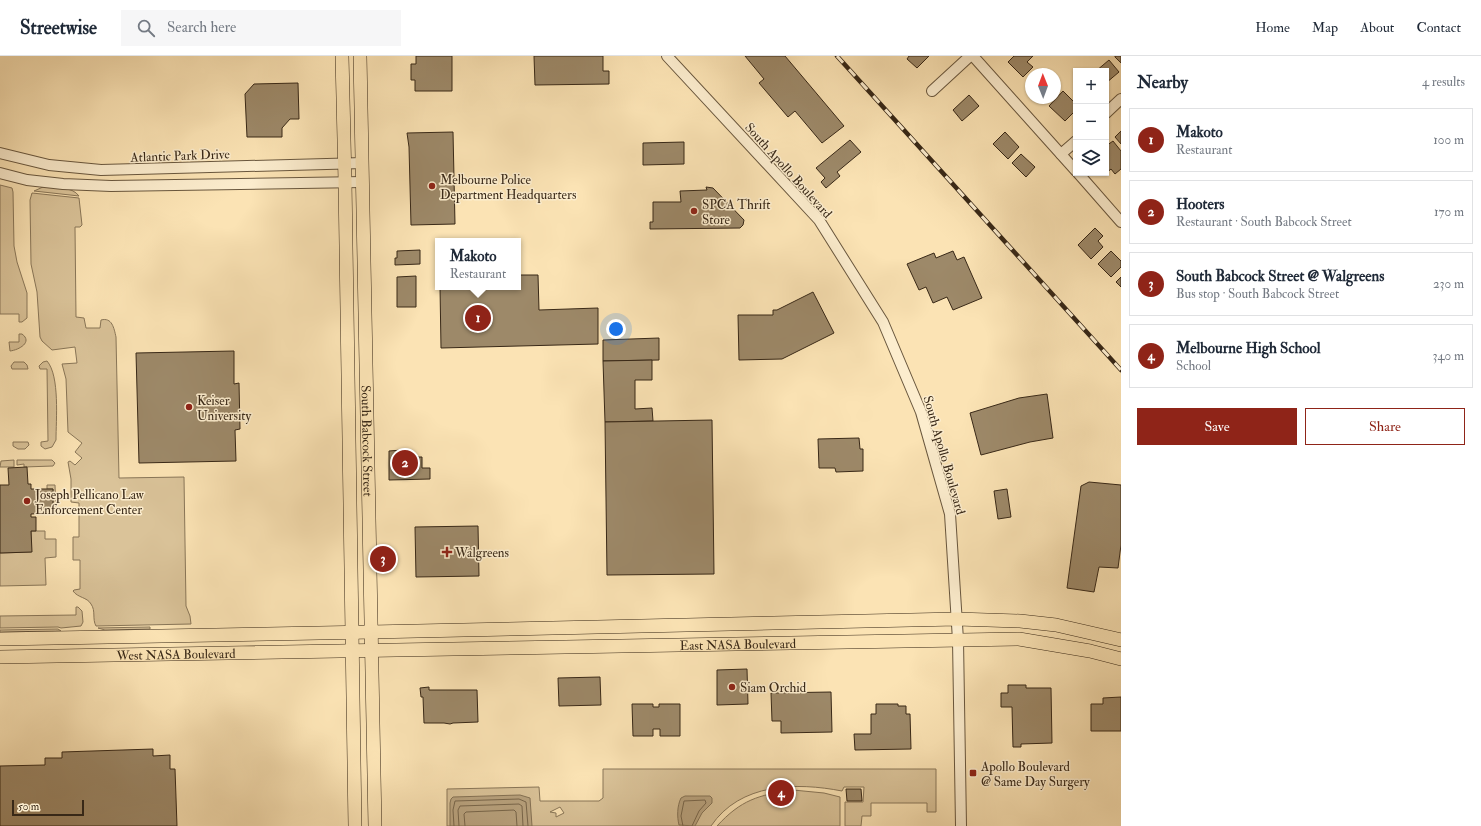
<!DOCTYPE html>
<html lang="en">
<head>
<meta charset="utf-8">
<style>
  :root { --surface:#fff; --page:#f6f6f7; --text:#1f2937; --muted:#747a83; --line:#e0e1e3; --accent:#8f2418 }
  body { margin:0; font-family:"IM FELL Double Pica",serif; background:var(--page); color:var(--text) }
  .controls { position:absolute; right:12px; top:12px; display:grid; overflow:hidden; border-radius:0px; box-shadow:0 1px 3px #0004 }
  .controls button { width:36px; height:36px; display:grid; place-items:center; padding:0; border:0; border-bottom:1px solid var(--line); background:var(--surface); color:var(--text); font:20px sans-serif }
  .compass { position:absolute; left:1025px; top:12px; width:36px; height:36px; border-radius:50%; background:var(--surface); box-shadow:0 1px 3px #0004; rotate:359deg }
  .scale { position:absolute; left:12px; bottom:10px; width:72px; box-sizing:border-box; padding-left:4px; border:2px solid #382817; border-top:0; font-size:11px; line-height:14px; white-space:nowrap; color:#382817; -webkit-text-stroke:3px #fcedce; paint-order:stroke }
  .you { position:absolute; left:616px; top:273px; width:14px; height:14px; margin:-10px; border:3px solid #fff; border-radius:50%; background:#1a73e8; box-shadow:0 0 0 6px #1a73e833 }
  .badge { display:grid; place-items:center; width:26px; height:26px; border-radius:50%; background:var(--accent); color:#fff; font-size:13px; font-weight:700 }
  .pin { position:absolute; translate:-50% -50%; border:2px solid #fff; box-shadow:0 1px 4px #0006 }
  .popup { position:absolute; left:435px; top:182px; width:86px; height:52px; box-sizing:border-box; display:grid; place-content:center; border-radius:0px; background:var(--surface); filter:drop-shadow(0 1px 3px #0005); font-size:13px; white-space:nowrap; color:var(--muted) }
  .popup b { font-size:15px; color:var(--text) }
  .popup::after { content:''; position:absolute; left:50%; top:100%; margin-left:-8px; border:8px solid transparent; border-top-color:var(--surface) }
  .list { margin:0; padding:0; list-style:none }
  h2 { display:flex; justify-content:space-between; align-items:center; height:52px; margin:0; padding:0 16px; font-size:17px }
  h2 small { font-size:13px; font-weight:400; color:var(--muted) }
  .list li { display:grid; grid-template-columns:26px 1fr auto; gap:12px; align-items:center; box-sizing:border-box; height:64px; margin:0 8px 8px; padding:0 8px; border:1px solid var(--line); border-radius:0px }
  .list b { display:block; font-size:15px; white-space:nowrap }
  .list p { margin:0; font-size:13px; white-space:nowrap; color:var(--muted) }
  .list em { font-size:13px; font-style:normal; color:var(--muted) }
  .actions { display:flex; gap:8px; padding:12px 16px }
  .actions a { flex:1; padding:9px 0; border:1px solid var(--accent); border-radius:0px; text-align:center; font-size:14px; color:var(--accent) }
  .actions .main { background:var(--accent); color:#fff }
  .icon { flex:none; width:22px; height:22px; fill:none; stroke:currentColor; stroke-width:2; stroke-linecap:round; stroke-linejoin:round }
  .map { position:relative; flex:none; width:1121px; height:770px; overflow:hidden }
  header { display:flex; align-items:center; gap:24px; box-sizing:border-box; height:56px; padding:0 20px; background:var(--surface); border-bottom:1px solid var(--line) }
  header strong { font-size:19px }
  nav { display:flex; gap:22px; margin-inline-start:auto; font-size:14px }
  .search { width:280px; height:36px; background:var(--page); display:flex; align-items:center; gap:10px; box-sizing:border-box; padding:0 14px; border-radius:0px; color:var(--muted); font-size:15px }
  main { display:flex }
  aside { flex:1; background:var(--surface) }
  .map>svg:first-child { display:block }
  .green { fill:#dac399; stroke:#897658; fill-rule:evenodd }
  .water { fill:#b9a37f; stroke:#857255 }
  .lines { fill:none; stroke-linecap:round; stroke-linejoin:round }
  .shore { stroke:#78664b; stroke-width:1 }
  .building { fill:#9d8969; stroke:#382817 }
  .minor-casing { stroke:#69573e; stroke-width:12 }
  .major-casing { stroke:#382817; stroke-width:14 }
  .minor { stroke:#fcedce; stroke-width:10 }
  .major { stroke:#fbe3b4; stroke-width:13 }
  .rail-casing { stroke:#382817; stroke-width:4.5 }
  .rail { stroke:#fcedce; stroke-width:3; stroke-dasharray:9; stroke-linecap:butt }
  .poi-dot { fill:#8f2418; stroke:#fcedce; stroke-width:1.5 }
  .labels { text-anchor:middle; stroke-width:3; stroke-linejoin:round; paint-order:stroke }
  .street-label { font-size:13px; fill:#382817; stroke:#fcedce }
  .poi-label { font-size:13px; fill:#382817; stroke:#fcedce; text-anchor:start }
</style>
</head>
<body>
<header>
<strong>Streetwise</strong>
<div class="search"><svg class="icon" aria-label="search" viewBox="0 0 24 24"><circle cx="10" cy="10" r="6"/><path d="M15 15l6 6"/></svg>Search here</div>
<nav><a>Home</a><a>Map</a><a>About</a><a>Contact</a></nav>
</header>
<main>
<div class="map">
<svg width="1121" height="770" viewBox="0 0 1121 770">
  <rect width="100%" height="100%" fill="#fbe3b4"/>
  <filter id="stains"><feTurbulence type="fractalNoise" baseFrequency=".005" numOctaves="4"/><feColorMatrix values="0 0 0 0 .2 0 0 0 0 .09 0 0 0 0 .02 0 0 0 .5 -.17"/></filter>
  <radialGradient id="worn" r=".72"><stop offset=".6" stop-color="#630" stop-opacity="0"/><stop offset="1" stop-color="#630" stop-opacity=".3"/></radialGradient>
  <!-- green -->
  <g class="green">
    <polygon points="0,129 12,132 13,136 14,190 17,206 27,237 27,262 22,266 19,266 19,258 0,258"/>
    <path d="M43 131C55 132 72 130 79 140L34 135Z"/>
    <path d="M32 137 79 142 82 169 80 171H75L76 261 84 262 86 272H100L101 264C112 261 114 272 116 281L119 422 184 421 186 550 190 560 191 568 96 570C92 563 96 555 91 548 87 541 78 542 73 535L74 534 80 533V504H73V481H79V447L71 446V423L68 406 70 405 75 409 82 402 75 396 82 387 68 376 66 323 62 308 77 307 75 291 52 294 42 285 40 281 37 236 31 208 30 144Z"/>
    <path d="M19 278H22C33 286 19 294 10 295L9 286H19Z"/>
    <path d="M47 305C60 320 56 364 56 384L52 391 45 393 41 390V386L48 385 47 313H40L39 310 43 306Z"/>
    <polygon points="14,306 24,306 27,309 28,313 12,313 11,310"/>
    <polygon points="13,386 28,386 29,389 25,393 18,393 13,390"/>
    <polygon points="14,404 14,411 0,411 1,405"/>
    <polygon points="17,404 52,404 55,407 53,410 24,411 24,408 17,409"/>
    <polygon points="47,429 55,429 56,456 55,457 53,457 53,433 47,433"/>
    <polygon points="31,475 45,475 45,483 56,483 56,501 45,502 46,529 0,530 0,497 31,496"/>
    <polygon points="76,551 78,551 82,555 83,566 81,570 61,572 58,571 0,572 0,560 76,559"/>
    <polygon points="150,571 150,573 105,574 98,572"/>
    <polygon points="58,573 61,575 0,576 0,574"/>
    <path d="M603 713H936V756H927V747H871V760H862L861 770H845V746H863L864 731H844L842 735C796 726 740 727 711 770H447V733L539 731 540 745H599L603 742ZM560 751 564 757 556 761V757L550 756Z"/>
    <path d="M793 734 824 737 840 741V770H717C741 744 758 739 793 734Z"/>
  </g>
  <!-- water -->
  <g class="water">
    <polygon points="520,739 530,742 532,770 450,770 450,747 451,743 453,741"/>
    <path d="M685 740H710L712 742V747L702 757 695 770 679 769C677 761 677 750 681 742Z"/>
  </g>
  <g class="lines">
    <!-- shore -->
    <g class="shore">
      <polyline points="454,770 453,754 455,745 519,743 526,746 528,770"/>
      <polyline points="459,770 458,754 460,750 519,748 522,750 523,770"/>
      <polyline points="465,770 464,758 466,756 514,754 516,756 517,770"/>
      <polyline points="683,770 681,760 684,745 705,744 706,747 699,755 692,770"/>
    </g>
  </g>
  <!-- building -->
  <g class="building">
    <polygon points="416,0 452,0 452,35 415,35 415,24 411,24 411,8 416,8"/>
    <polygon points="534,0 603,0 603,15 609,15 609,28 535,29"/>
    <polygon points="745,0 785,0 844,70 822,87 795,55 788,61 759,27 764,23"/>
    <polygon points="909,0 929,0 917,12 907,3"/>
    <polygon points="1014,0 1033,0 1027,6 1033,11 1023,21 1008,6"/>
    <polygon points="1115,0 1121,0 1121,7 1115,1"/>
    <polygon points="1109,4 1119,16 1106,27 1106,15 1096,15"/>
    <polygon points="298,27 299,63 290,63 282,72 282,81 247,81 245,38 254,28"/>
    <polygon points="1063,35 1076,48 1076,54 1065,65 1049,50"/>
    <polygon points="969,39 979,50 962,65 953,54"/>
    <polygon points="1121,75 1121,88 1115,81"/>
    <polygon points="453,76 455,168 411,169 409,91 407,77"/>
    <polygon points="1005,76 1019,91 1008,103 993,88"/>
    <polygon points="850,84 861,96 837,116 840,120 826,132 821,126 825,122 816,112"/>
    <polygon points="1113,85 1121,95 1121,113 1115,118 1111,113 1105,118 1104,117 1106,117 1106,90"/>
    <polygon points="684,86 684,108 643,109 643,87"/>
    <polygon points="1021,98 1035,111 1026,121 1012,107"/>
    <polygon points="706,131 713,132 744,164 743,169 740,172 650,173 650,166 653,166 653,146 681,146 680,135 707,134"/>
    <polygon points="1095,172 1103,180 1098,185 1103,191 1091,203 1078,189"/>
    <polygon points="420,194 420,208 395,209 395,202 397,202 397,195"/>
    <polygon points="953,195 957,204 964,201 982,242 953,254 947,241 933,247 926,231 919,234 907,208 934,197 936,202"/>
    <polygon points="1111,195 1121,205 1121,211 1111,221 1098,208"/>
    <polygon points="518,219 538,219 539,254 598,252 598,288 441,292 440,231 518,231"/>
    <polygon points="416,220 416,251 397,251 397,221"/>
    <polygon points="1121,221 1121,231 1116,226"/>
    <polygon points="813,236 834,277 782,303 739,304 738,259 773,259 773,254 777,254"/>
    <polygon points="659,282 659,304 603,305 603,284"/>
    <polygon points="234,295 234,328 239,327 240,373 235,374 236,405 139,407 136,297"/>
    <polygon points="652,304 652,324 635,324 635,353 652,352 653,365 605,366 603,305"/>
    <polygon points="1047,338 1053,382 1030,386 981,399 970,357 1019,342"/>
    <polygon points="712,364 714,518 607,519 605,366"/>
    <polygon points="859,382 860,393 863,393 863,415 836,416 835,412 819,412 818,383"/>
    <polygon points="402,394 402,396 405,396 405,401 422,401 422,412 430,412 430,423 389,424 389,395"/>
    <polygon points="27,411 28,428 31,428 31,433 53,433 53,457 31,458 31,461 36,461 36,475 31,475 32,496 0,497 0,429 9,429 8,412"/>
    <polygon points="1089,426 1121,429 1121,489 1118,512 1099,511 1094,536 1067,532 1081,430"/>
    <polygon points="1007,433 1011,461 998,463 994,435"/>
    <polygon points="478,470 479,520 416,521 415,471"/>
    <polygon points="747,613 748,648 717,649 717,614"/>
    <polygon points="600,621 601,649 559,650 558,622"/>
    <polygon points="1008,629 1026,629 1026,632 1051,632 1052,687 1021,688 1021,691 1013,691 1012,651 1001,651 1001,637 1008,637"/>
    <polygon points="429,631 429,634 477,634 478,666 453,667 450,668 444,667 424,667 423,641 421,641 420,632"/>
    <polygon points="831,636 832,676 781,677 781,665 772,665 771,637"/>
    <polygon points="1121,641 1121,675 1091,675 1091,648 1103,648 1103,642"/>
    <polygon points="632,648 653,648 653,651 659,651 659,648 680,648 680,680 660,680 660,673 653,673 653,680 633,680"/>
    <polygon points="876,648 898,648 898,650 906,650 906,658 910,658 911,693 855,694 854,678 871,678 871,658 876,658"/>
    <polygon points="153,693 153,700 170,699 170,713 175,713 177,770 0,770 0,710 45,709 45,702 62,702 62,696"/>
    <polygon points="846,733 861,733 862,745 847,745"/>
  </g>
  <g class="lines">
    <defs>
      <g id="minor">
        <polyline points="667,0 819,164 883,266 921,356 950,458 958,584 961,770"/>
        <polyline points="973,0 1076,115"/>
        <polyline points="932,35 970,0"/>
        <polyline points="1106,57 1121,43"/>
        <polyline points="0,97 49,109 101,114 363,107"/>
        <polyline points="1061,98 1076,85"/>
        <polyline points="0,117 27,124 63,128 111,130 363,126"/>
        <polyline points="1078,117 1121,166"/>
      </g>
      <g id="major">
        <polyline points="342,0 345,125 355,770"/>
        <path id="s1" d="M360 0 375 770"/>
        <polyline points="0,583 371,576 957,563 1020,565 1056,569 1121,584"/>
        <path id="s2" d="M0 601 1019 583 1090 595 1121 603"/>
      </g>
    </defs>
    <!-- minor casing -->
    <use href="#minor" class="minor-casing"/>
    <!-- major casing -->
    <use href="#major" class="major-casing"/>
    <!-- minor -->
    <use href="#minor" class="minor"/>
    <!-- major -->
    <use href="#major" class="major"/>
    <defs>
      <polyline id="rail" points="837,0 1121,314"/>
    </defs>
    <!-- rail casing -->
    <use href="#rail" class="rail-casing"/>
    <!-- rail -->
    <use href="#rail" class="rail"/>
  </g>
  <!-- markers -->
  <g class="poi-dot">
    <circle cx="432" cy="130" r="4"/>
    <circle cx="694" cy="155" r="4"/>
    <circle cx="189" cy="351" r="4"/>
    <circle cx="27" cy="445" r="4"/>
    <path d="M445 490h4v4h4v4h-4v4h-4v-4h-4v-4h4z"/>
    <circle cx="732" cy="631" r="4"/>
    <rect x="969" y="713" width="8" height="8" rx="2"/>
  </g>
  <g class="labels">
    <!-- street labels -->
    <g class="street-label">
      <text transform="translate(180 99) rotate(-2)" y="5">Atlantic Park Drive</text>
      <text transform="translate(789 114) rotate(48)" y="5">South Apollo Boulevard</text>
      <text dy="5" stroke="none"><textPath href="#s1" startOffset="385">South Babcock Street</textPath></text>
      <text transform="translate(945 399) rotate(74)" y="5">South Apollo Boulevard</text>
      <text dy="5" stroke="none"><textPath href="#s2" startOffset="738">East NASA Boulevard</textPath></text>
      <text dy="5" stroke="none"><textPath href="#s2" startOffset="176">West NASA Boulevard</textPath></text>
    </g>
    <!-- poi labels -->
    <g class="poi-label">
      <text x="440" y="128">Melbourne Police<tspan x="440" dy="15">Department Headquarters</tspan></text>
      <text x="702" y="153">SPCA Thrift<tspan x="702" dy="15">Store</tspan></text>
      <text x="197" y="349">Keiser<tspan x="197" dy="15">University</tspan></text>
      <text x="35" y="443">Joseph Pellicano Law<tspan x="35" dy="15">Enforcement Center</tspan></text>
      <text x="455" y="501">Walgreens</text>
      <text x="740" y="636">Siam Orchid</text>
      <text x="981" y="715">Apollo Boulevard<tspan x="981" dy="15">@ Same Day Surgery</tspan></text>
    </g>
  </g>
  <rect width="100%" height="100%" filter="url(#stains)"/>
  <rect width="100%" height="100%" fill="url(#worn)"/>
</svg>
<div class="controls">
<button>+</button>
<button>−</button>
<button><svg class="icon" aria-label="layers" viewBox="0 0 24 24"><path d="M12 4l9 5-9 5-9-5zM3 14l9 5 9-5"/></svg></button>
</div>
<svg class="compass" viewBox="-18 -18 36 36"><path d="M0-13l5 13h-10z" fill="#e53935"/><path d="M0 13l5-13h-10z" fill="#747a83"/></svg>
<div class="scale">50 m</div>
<div class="you"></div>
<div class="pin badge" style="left:478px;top:262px">1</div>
<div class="popup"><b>Makoto</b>Restaurant</div>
<div class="pin badge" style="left:405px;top:407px">2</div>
<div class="pin badge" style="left:383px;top:503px">3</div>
<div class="pin badge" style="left:781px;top:737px">4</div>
</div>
<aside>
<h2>Nearby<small>4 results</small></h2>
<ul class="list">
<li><span class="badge">1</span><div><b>Makoto</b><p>Restaurant</p></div><em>100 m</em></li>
<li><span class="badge">2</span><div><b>Hooters</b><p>Restaurant · South Babcock Street</p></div><em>170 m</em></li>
<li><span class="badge">3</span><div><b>South Babcock Street @ Walgreens</b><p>Bus stop · South Babcock Street</p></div><em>230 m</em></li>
<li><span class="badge">4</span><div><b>Melbourne High School</b><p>School</p></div><em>340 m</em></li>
</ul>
<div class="actions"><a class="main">Save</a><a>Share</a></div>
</aside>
</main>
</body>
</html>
